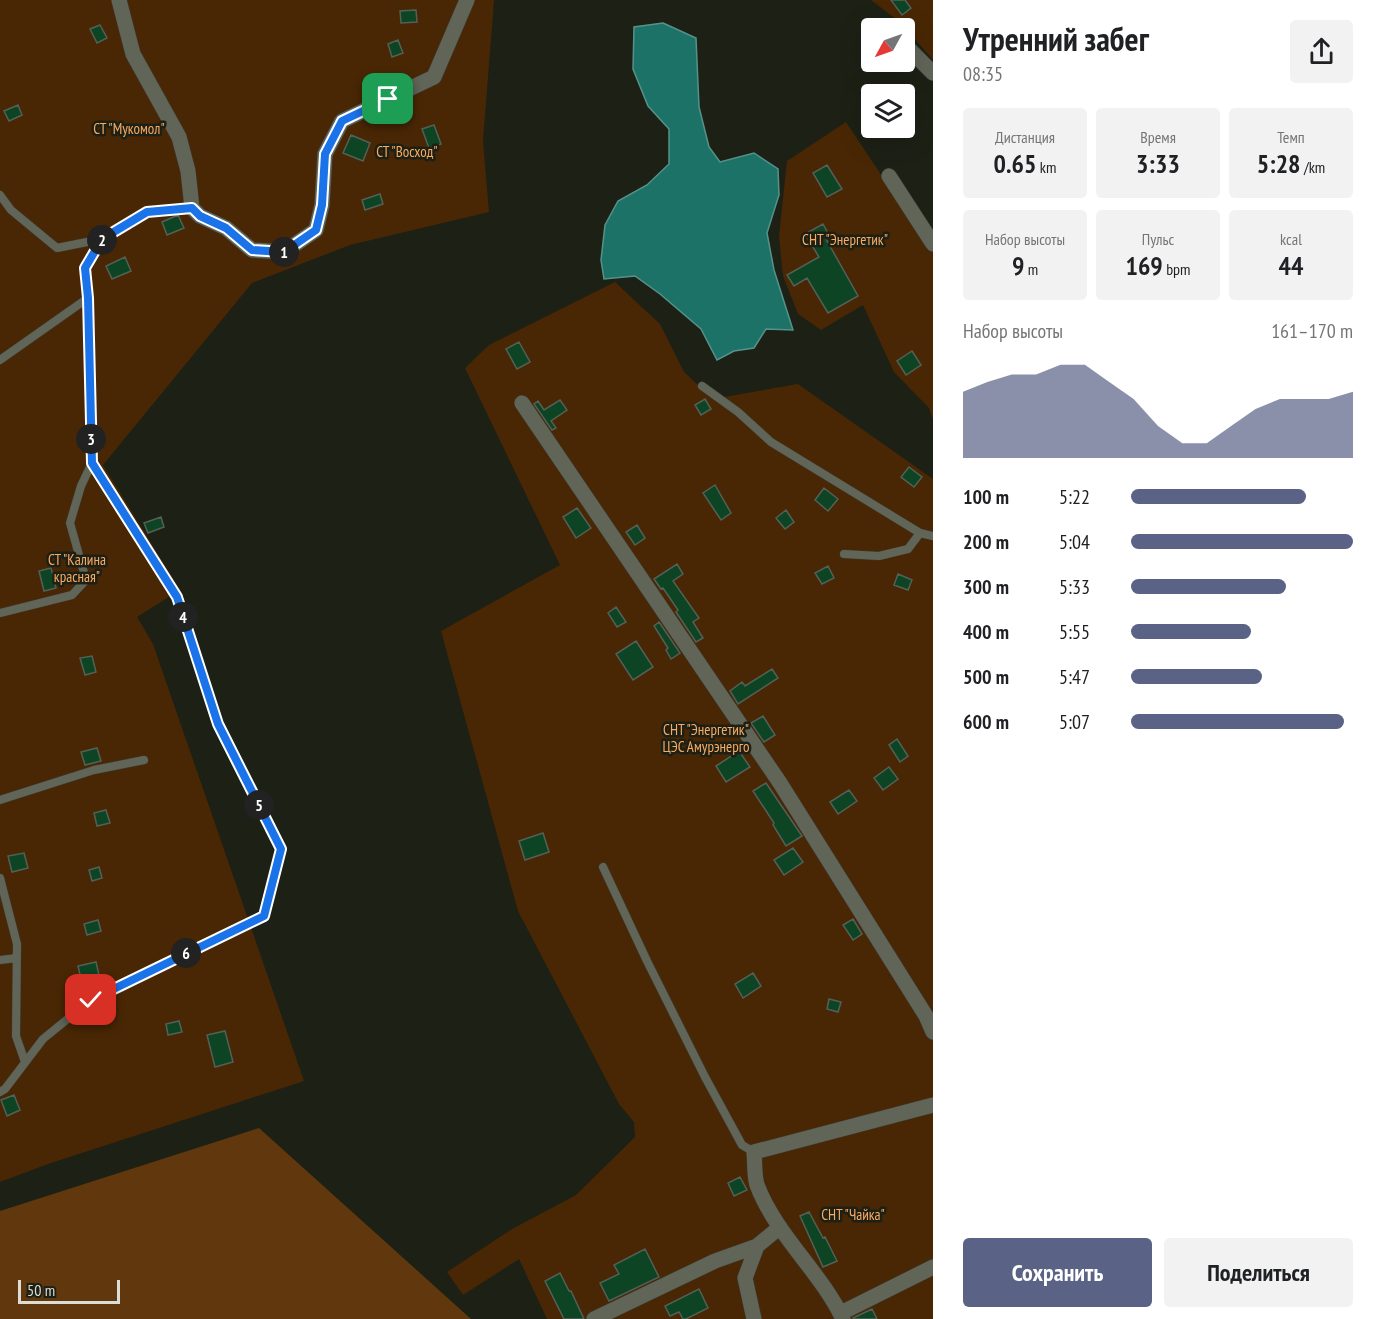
<!DOCTYPE html>
<html lang="ru">
<head>
<meta charset="utf-8">
<style>
  :root { --surface:#fff; --page:#f2f2f2; --text:#202124; --muted:#757577; --accent:#5a6286 }
  body { margin:0; font-family:"PT Sans Narrow",sans-serif; background:var(--page); color:var(--text); height:100vh; display:flex; flex-direction:column; font-size:22px; white-space:nowrap }
  * { box-sizing:border-box; margin:0 }
  p { font-size:20px; color:var(--muted) }
  .icon { flex:none; width:33px; height:33px; fill:none; stroke:currentColor; stroke-width:2; stroke-linecap:round; stroke-linejoin:round }
  .map { position:relative; flex:1; overflow:hidden }
  .sheet { display:flex; flex-direction:column; background:var(--surface); width:450px }
  .sheet>* { flex:none }
  .needle { width:39px; rotate:230deg }
  .fabs { position:absolute; left:861px; top:18px; display:grid; gap:12px }
  .fabs a { display:grid; place-items:center; width:54px; height:54px; border-radius:6px; background:var(--surface); box-shadow:0 6px 24px #0002; font-size:30px }
  .scale { position:absolute; left:18px; bottom:15px; width:102px; box-sizing:border-box; padding-left:6px; border:3px solid #dbddd6; border-top:0; font-size:16px; line-height:21px; white-space:nowrap; color:#dbddd6; -webkit-text-stroke:4px #1d2015; paint-order:stroke }
  .pin { position:absolute; display:grid; place-items:center; width:51px; height:51px; color:#fff; margin:-26px; border-radius:12px; box-shadow:0 3px 9px #0006 }
  .km { position:absolute; width:30px; height:30px; margin:-15px; border-radius:50%; background:#222; color:#fff; font-size:16px; line-height:30px; text-align:center }
  .round { display:grid; place-items:center; flex:none; width:63px; height:63px; border-radius:6px; background:var(--page) }
  .summary { display:flex; align-items:center; justify-content:space-between; height:102px; padding:0 30px }
  h1 { font-size:33px; font-weight:800; line-height:45px }
  .figures { display:grid; grid-template-columns:repeat(3,1fr); gap:9px; height:102px; padding:6px 30px }
  .figures div { display:grid; align-content:center; border-radius:6px; background:var(--page); text-align:center }
  .figures b { font-size:26px; font-weight:800 }
  .figures small { font-size:16px; font-weight:400 }
  .figures p { font-size:16px }
  .chart { height:168px; padding:12px 30px }
  .chart p { display:flex; justify-content:space-between }
  .chart svg { width:100%; height:108px; margin-top:6px; fill:var(--accent); opacity:.7 }
  .primary-button { display:flex; gap:12px; margin-top:auto; padding:12px 30px }
  .primary-button a { flex:1; height:69px; border-radius:6px; background:var(--accent); color:#fff; font-size:24px; font-weight:800; line-height:69px; text-align:center }
  .primary-button a+a { background:var(--page); color:var(--text) }
  ul { padding:0 30px; list-style:none; font-size:20px }
  li { display:grid; grid-template-columns:96px 72px 1fr; align-items:center; height:45px }
  li i { height:15px; border-radius:8px; background:var(--accent) }
  main { display:flex; flex:1; min-height:0 }
  .map>svg:first-child { display:block }
  .green { fill:#492704 }
  .forest { fill:#61380d }
  .water { fill:#1d7268; stroke:#569289; stroke-width:1.5 }
  .building { fill:#0d4424; stroke:#546057; stroke-width:1.5 }
  .lines { fill:none; stroke-linecap:round; stroke-linejoin:round }
  .service-casing { stroke:#3a3d35; stroke-width:9 }
  .minor-casing { stroke:#3a3d35; stroke-width:16 }
  .service { stroke:#616558; stroke-width:8 }
  .minor { stroke:#616558; stroke-width:15 }
  .route-casing { stroke:#fff; stroke-width:12 }
  .route { stroke:#1a73e8; stroke-width:8 }
  .labels { text-anchor:middle; stroke-width:5; stroke-linejoin:round; paint-order:stroke }
  .park-label { font-size:15px; fill:#fbaa62; stroke:#1d2015 }
</style>
</head>
<body>
<main>
<div class="map">
<svg width="933" height="1319" viewBox="0 0 933 1319">
  <rect width="100%" height="100%" fill="#1d2015"/>
  <!-- green -->
  <path class="green" d="M0 0H494L483 141 489 212 350 245 252 283 103 465 180 590 137 617 153 644 304 1081 48 1164 0 1182Z
    M871 0H933V60L901 23Z
    M846 122 933 253V420L929 408 894 372 863 305 821 330 798 314 783 276 779 236 787 161Z
    M615 282 660 324 684 372 713 399 798 384 933 479V1319H547L519 1259 463 1295 447 1272 512 1229 576 1195 635 1137 634 1122 619 1104 518 911 441 631 560 565 465 368 489 345Z"/>
  <!-- forest -->
  <path class="forest" d="M259 1128 471 1319H0V1211Z"/>
  <!-- water -->
  <path class="water" d="M663 23 696 38 699 107 709 147 720 162 754 153 778 169 779 195 767 233 774 270 793 330 766 329 754 348 734 351 717 360 701 329 660 294 635 276 604 279 601 260 605 225 618 201 647 185 669 164V129L648 106 633 69 634 27Z"/>
  <!-- building -->
  <path class="building" d="M891 0H905L911 8 902 15Z
    M416 10 417 22 401 23 400 11Z
    M100 25 107 38 97 43 90 29Z
    M398 40 403 53 392 57 388 44Z
    M18 105 22 115 9 121 4 111Z
    M434 125 441 144 429 148 422 129Z
    M351 135 370 143 363 161 343 153Z
    M827 165 842 189 827 197 813 173Z
    M380 194 383 204 365 210 362 200Z
    M178 215 184 228 167 235 162 222Z
    M823 224 830 237 826 239 858 296 828 313 807 278 794 286 787 275 819 257 805 234Z
    M125 257 131 271 112 279 106 266Z
    M519 342 530 362 517 369 506 349Z
    M912 351 921 365 906 375 897 361Z
    M705 399 711 409 701 415 695 405Z
    M560 400 567 410 551 421 556 428 552 430 534 404 538 401 544 410Z
    M909 467 922 477 914 487 901 477Z
    M715 485 731 513 721 520 703 493Z
    M824 488 838 499 828 511 815 500Z
    M577 508 591 528 576 538 563 517Z
    M786 510 794 522 785 529 776 518Z
    M161 517 164 527 148 533 144 523Z
    M637 525 645 538 635 545 626 532Z
    M677 564 683 574 673 581 699 618 693 622 703 638 696 642 676 612 678 610 663 588 661 589 654 579Z
    M828 566 834 578 822 584 815 573Z
    M51 568 56 588 44 591 39 571Z
    M898 574 912 580 908 590 894 585Z
    M616 607 626 622 617 627 608 613Z
    M659 622 680 653 671 659 666 650 668 648 654 626Z
    M636 641 653 667 633 680 616 654Z
    M92 656 96 672 85 675 80 658Z
    M772 669 778 678 738 704 730 691 742 682 745 686Z
    M763 716 775 735 764 742 751 723Z
    M897 739 908 756 900 762 889 745Z
    M97 748 101 761 85 765 81 752Z
    M739 751 750 767 726 782 716 766Z
    M889 767 898 779 883 790 874 778Z
    M766 783 802 836 786 846 773 825 774 823 753 791Z
    M849 790 857 801 838 814 830 802Z
    M106 810 110 823 97 826 94 813Z
    M543 833 549 852 525 860 519 841Z
    M793 848 803 862 784 875 774 860Z
    M24 853 28 868 12 872 8 856Z
    M99 867 102 878 92 881 89 870Z
    M853 919 862 934 853 940 843 925Z
    M98 920 101 931 87 935 84 924Z
    M96 962 99 975 81 979 78 966Z
    M753 973 761 986 743 998 735 984Z
    M829 999 841 1002 838 1012 827 1009Z
    M179 1021 182 1032 168 1035 166 1024Z
    M225 1031 233 1062 215 1067 207 1035Z
    M14 1095 20 1110 7 1116 1 1100Z
    M740 1177 747 1190 734 1196 728 1183Z
    M809 1212 823 1238 825 1237 837 1261 823 1267 800 1216Z
    M645 1249 659 1277 609 1301 600 1283 619 1274 614 1265Z
    M560 1273 569 1291H571L584 1319H564L545 1281Z
    M699 1289 708 1308 686 1319H683L679 1312 670 1316 665 1306Z
    M872 1309 877 1319H853V1318Z"/>
  <g class="lines">
    <defs>
      <path id="service" d="M0 195 11 210 57 248 102 239
        M0 360 88 298
        M702 386 738 412 771 442 920 533 933 536
        M844 554 879 556 908 549 920 533
        M0 613 72 595 86 580 70 523 81 486 92 463
        M0 800 94 770 144 760
        M603 867 647 961 705 1077 742 1145 754 1152
        M0 878 17 944 16 1036 25 1062
        M0 960 17 958
        M0 1092 5 1089 43 1039 91 1000 264 916 281 849 217 724 177 597 92 463 88 298 85 268 102 239 147 212 192 208"/>
      <path id="minor" d="M119 0 133 54 179 137 188 171 192 208 200 216 226 228 252 250 284 252 316 230 322 205 325 154 342 121 434 77 467 0
        M909 49 933 73
        M889 176 933 244
        M522 403 780 783 926 1016 933 1032
        M841 1313 933 1267
        M594 1319 715 1261 757 1246 780 1227
        M754 1319 745 1278 757 1246
        M843 1319C820 1271 776 1235 757 1185 754 1175 755 1162 754 1152L933 1105"/>
    </defs>
    <!-- service casing -->
    <use href="#service" class="service-casing"/>
    <!-- minor casing -->
    <use href="#minor" class="minor-casing"/>
    <!-- service -->
    <use href="#service" class="service"/>
    <!-- minor -->
    <use href="#minor" class="minor"/>
  </g>
  <g class="lines">
    <defs>
      <path id="route" d="M91 1000 264 916 281 849 218 724 177 597 92 463 88 298 85 268 102 239 147 212 192 208 200 216 226 228 252 250 284 252 316 230 322 205 325 154 342 121 388 99"/>
    </defs>
    <!-- route casing -->
    <use href="#route" class="route-casing"/>
    <!-- route -->
    <use href="#route" class="route"/>
  </g>
  <g class="labels">
    <!-- park labels -->
    <g class="park-label">
      <text x="129" y="134">СТ "Мукомол"</text>
      <text x="407" y="157">СТ "Восход"</text>
      <text x="845" y="245">СНТ "Энергетик"</text>
      <text x="77" y="565">СТ "Калина<tspan x="77" dy="17">красная"</tspan></text>
      <text x="706" y="735">СНТ "Энергетик"<tspan x="706" dy="17">ЦЭС Амурэнерго</tspan></text>
      <text x="853" y="1220">СНТ "Чайка"</text>
    </g>
  </g>
</svg>
<div class="fabs">
<a><svg class="needle" viewBox="-14 -14 28 28"><path d="M0-13l5 13h-10z" fill="#e53935"/><path d="M0 13l5-13h-10z" fill="#757577"/></svg></a>
<a><svg class="icon" aria-label="layers" viewBox="0 0 24 24"><path d="M12 4l9 5-9 5-9-5zM3 14l9 5 9-5"/></svg></a>
</div>
<div class="scale">50 m</div>
<div class="pin" style="left:388px;top:99px;background:#1e9e55"><svg class="icon" aria-label="arrive" viewBox="0 0 24 24"><path d="M6 21V4h12l-3 4 3 4H6"/></svg></div>
<div class="pin" style="left:91px;top:1000px;background:#d93025"><svg class="icon" aria-label="check" viewBox="0 0 24 24"><path d="M5 12l5 5 9-10"/></svg></div>
<b class="km" style="left:284px;top:252px">1</b>
<b class="km" style="left:102px;top:240px">2</b>
<b class="km" style="left:91px;top:439px">3</b>
<b class="km" style="left:183px;top:617px">4</b>
<b class="km" style="left:259px;top:805px">5</b>
<b class="km" style="left:186px;top:953px">6</b>
</div>
<section class="sheet">
<div class="summary"><div><h1>Утренний забег</h1><p>08:35</p></div><a class="round"><svg class="icon" aria-label="share" viewBox="0 0 24 24"><path d="M12 15V3M7 8l5-5 5 5M5 13v7h14v-7"/></svg></a></div>
<div class="figures">
<div><p>Дистанция</p><b>0.65<small> km</small></b></div>
<div><p>Время</p><b>3:33</b></div>
<div><p>Темп</p><b>5:28<small> /km</small></b></div>
</div>
<div class="figures">
<div><p>Набор высоты</p><b>9<small> m</small></b></div>
<div><p>Пульс</p><b>169<small> bpm</small></b></div>
<div><p>kcal</p><b>44</b></div>
</div>
<div class="chart"><p><span>Набор высоты</span>161–170 m</p>
<svg viewBox="0 0 160 44" preserveAspectRatio="none"><path d="M0 44V17L10 13L20 10L30 10L40 6L50 6L60 13L70 20L80 31L90 38L100 38L110 31L120 24L130 20L140 20L150 20L160 17V44z"/></svg>
</div>
<ul>
<li><b>100 m</b>5:22<i style="width:79%"></i></li>
<li><b>200 m</b>5:04<i style="width:100%"></i></li>
<li><b>300 m</b>5:33<i style="width:70%"></i></li>
<li><b>400 m</b>5:55<i style="width:54%"></i></li>
<li><b>500 m</b>5:47<i style="width:59%"></i></li>
<li><b>600 m</b>5:07<i style="width:96%"></i></li>
</ul>
<div class="primary-button"><a>Сохранить</a><a>Поделиться</a></div>
</section>
</main>
</body>
</html>
